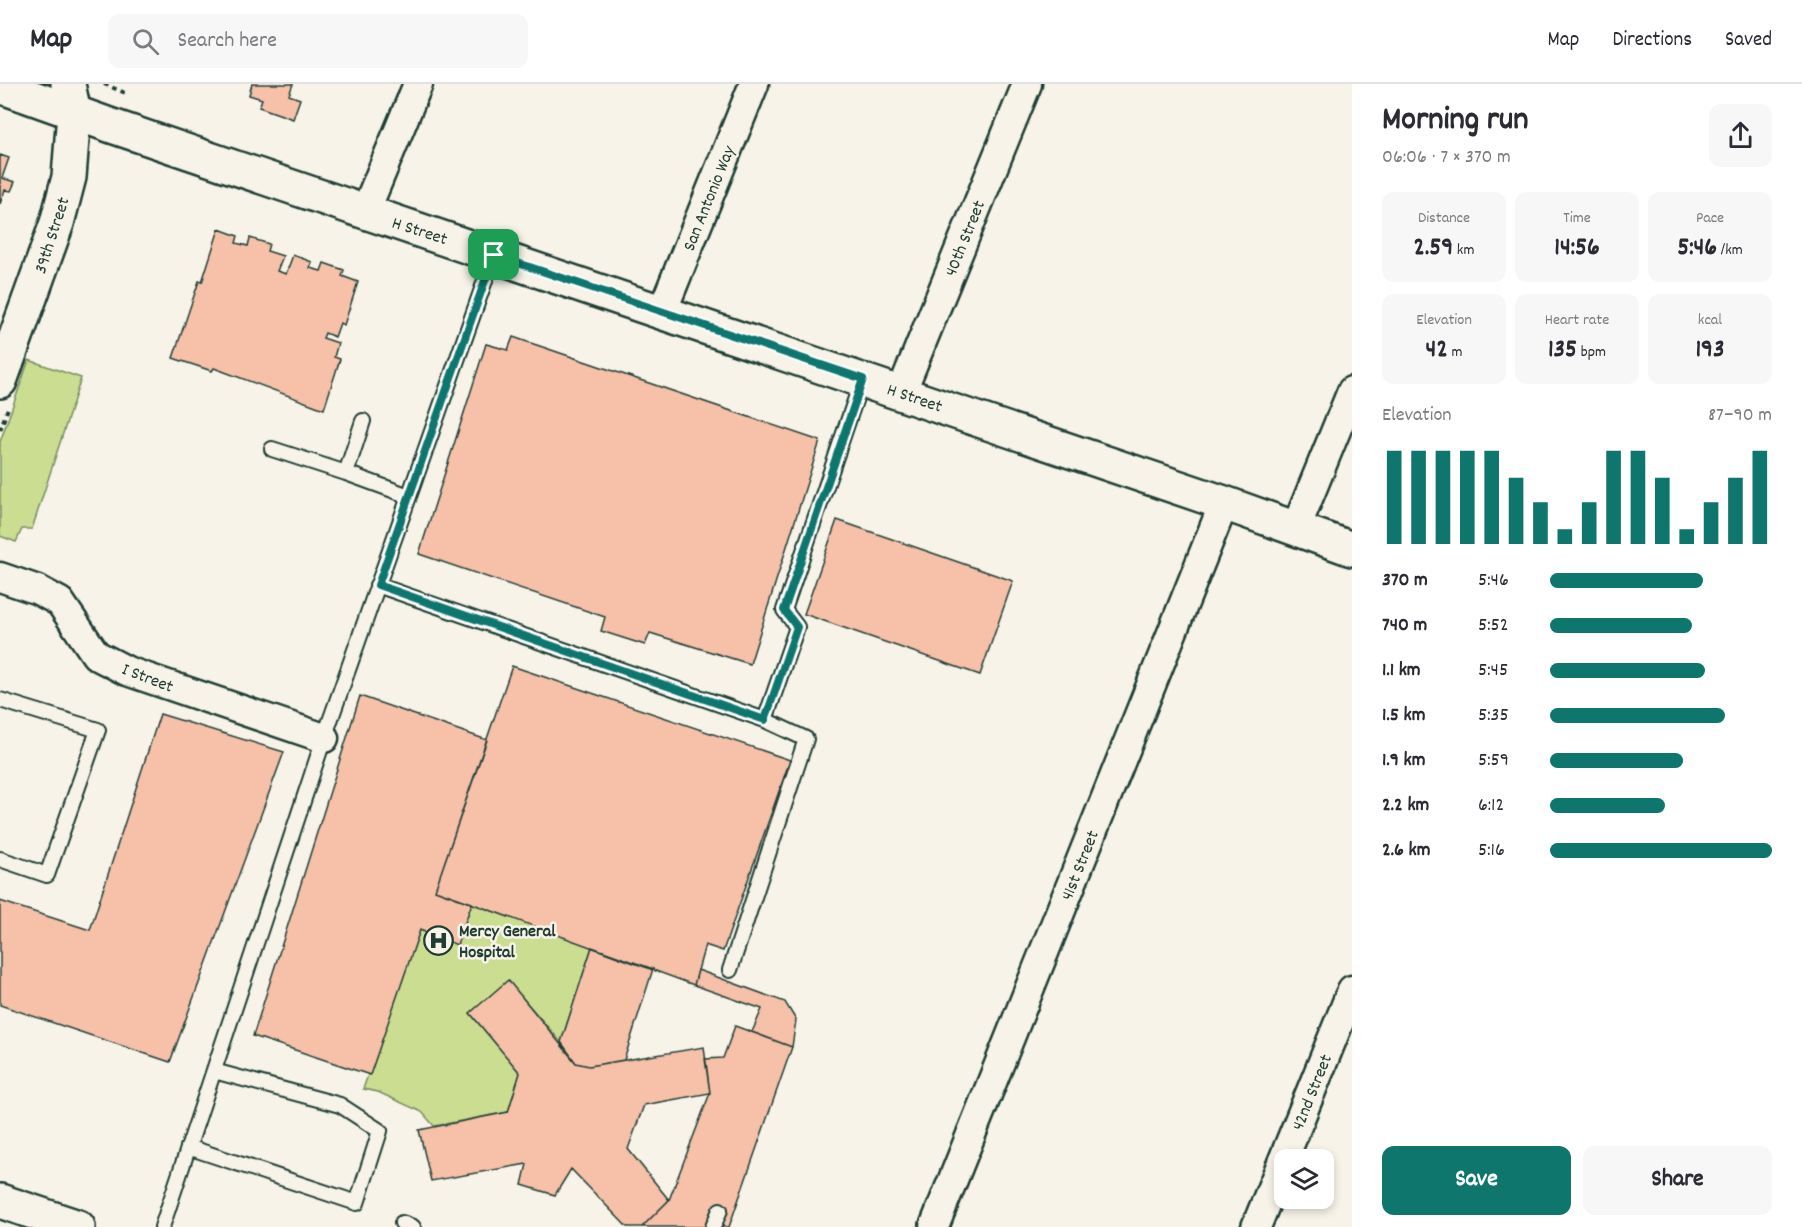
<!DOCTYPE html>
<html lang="en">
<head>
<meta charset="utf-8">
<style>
  :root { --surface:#fff; --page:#f7f7f7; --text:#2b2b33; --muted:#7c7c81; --line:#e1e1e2; --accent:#0f766e }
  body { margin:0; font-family:Dekko,sans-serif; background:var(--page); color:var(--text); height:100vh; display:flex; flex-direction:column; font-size:22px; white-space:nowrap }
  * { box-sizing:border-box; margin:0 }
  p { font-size:20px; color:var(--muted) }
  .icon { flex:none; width:33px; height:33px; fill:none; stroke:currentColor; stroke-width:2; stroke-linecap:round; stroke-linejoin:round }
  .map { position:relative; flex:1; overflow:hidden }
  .details { display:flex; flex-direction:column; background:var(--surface); width:450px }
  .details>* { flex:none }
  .tools { position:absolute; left:1274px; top:1065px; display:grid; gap:12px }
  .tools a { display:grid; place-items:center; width:60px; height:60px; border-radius:12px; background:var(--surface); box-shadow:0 3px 9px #0003; font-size:30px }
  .pin { position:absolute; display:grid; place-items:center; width:51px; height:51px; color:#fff; margin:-26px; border-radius:12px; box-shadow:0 3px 9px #0006 }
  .round { display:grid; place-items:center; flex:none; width:63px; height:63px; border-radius:12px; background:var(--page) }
  .headline { display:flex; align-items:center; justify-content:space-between; height:102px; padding:0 30px }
  h1 { font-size:33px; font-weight:700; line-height:45px }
  .figures { display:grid; grid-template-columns:repeat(3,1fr); gap:9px; height:102px; padding:6px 30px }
  .figures div { display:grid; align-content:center; border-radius:12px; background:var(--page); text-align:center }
  .figures b { font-size:26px; font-weight:700 }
  .figures small { font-size:16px; font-weight:400 }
  .figures p { font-size:16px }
  .chart { height:168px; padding:12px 30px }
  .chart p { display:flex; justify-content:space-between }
  .chart svg { width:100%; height:108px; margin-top:6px; stroke:var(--accent); stroke-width:6 }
  .button { display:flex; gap:12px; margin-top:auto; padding:12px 30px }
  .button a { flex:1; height:69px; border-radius:12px; background:var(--accent); color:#fff; font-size:24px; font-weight:700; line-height:69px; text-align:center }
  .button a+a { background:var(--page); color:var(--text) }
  ul { padding:0 30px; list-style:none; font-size:20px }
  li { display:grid; grid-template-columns:96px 72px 1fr; align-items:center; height:45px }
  li i { height:15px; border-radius:8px; background:var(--accent) }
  header { display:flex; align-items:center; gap:36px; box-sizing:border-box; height:84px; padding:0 30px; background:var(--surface); border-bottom:2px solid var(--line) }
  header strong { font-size:28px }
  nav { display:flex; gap:33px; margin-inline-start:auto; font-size:21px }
  .search { width:420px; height:54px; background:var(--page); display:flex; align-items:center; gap:15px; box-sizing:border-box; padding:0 21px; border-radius:12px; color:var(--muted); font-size:22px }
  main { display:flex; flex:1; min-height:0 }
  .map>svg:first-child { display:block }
  .green { fill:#cbdd91; stroke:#758d62; stroke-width:1.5 }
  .building { fill:#f6c0a9; stroke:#1f3d34; stroke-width:1.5 }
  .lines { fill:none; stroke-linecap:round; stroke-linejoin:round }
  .lane-casing { stroke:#1f3d34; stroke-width:18 }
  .street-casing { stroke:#1f3d34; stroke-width:33 }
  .secondary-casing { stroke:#1f3d34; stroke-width:38 }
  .path { stroke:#1f3d34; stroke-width:4; stroke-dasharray:4.5 4.5; stroke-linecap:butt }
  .lane { stroke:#f7f3e8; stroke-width:14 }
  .street { stroke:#f7f3e8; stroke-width:28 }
  .secondary { stroke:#f7f3e8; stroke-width:33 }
  .route-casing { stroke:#fff; stroke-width:12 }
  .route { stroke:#0f766e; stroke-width:8 }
  .labels { text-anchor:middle; stroke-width:5; stroke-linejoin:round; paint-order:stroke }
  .street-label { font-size:18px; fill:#1f3d34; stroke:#f7f3e8 }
  .poi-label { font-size:18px; font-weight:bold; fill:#1f3d34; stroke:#f7f3e8; text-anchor:start }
</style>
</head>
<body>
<header>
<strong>Map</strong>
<div class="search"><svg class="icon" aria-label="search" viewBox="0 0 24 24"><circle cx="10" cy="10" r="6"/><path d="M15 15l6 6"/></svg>Search here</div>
<nav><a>Map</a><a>Directions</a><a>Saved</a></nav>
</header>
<main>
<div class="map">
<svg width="1352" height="1143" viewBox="0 0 1352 1143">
  <rect width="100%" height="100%" fill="#f7f3e8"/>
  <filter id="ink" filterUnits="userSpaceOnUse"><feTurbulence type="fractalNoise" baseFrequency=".0167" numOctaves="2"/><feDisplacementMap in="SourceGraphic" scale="12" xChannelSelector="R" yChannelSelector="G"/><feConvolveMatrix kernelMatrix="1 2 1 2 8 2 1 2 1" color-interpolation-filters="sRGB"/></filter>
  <g filter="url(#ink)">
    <!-- green -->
    <path class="green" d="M29 276 81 294 32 445H22L16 458 0 452V358Z
      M472 819 592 863 561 958 508 897 470 929 520 989 508 1028 434 1042 422 1028 378 1008 363 1005 420 846 457 860Z"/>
    <!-- building -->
    <path class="building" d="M252 0H293L289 11 300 15 293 35 259 23 262 15 249 11Z
      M0 71 9 74 2 94 15 98 11 107 5 106 0 120Z
      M219 145 238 152 236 159 248 162 250 154 269 160 267 167 283 172 277 187 286 190 293 171 312 178 310 184 321 187 324 179 344 186 342 192 358 198 344 241 340 239 335 253 325 249 323 254 338 259 334 273 340 275 324 325 214 284 212 287 173 274 199 197 202 198Z
      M513 253 820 357 750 580 650 549 645 561 601 547 605 533 419 470 486 260 508 266Z
      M837 436 1013 497 980 591 804 530Z
      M512 582 790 676 723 867 705 861 694 901 435 806Z
      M360 612 487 656 435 806 472 819 457 861 420 846 370 991 253 952Z
      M160 630 284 668 170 978 0 921V817L90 846Z
      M592 863 653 885 624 976 589 982 576 979 561 958Z
      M698 886 785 918 796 936 792 963 752 948 762 925 694 901Z
      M508 896 576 979 589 982 704 963 710 1009 644 1021 628 1065 669 1116 642 1143H627L571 1085 555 1111 522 1101 527 1080 431 1097 419 1046 508 1028 520 989 470 929Z
      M735 942 792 963 729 1143H642L669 1116 710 1009 705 975 723 974Z"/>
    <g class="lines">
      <defs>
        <path id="lane" d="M272 365 346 389 409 412
          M346 389 363 337
          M377 501 765 636 797 543 784 526 862 296
          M0 616 98 646 47 791 0 775
          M730 886 806 655 765 636
          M188 1063 357 1119 380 1047 340 1021 214 987
          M402 1139 413 1143
          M162 1143 324 654 494 171
          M713 1143 720 1126"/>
        <path id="street" d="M365 128 418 0
          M662 228 754 0
          M901 309 1027 0
          M1296 444 1352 307
          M0 493 38 506 60 518 96 571 127 587 324 654
          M934 1143 1224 419
          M1256 1143 1352 906"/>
        <path id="secondary" d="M0 2 112 42 1224 419 1352 465
          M0 297 57 139 69 93 74 29 68 0
          M0 1117 78 1143"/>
      </defs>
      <!-- lane casing -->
      <use href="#lane" class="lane-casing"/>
      <!-- street casing -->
      <use href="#street" class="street-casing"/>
      <!-- secondary casing -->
      <use href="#secondary" class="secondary-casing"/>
      <!-- path -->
      <path class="path" d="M104 0 123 8 121 13
        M0 346 8 324"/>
      <!-- lane -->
      <use href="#lane" class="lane"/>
      <!-- street -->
      <use href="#street" class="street"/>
      <!-- secondary -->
      <use href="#secondary" class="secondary"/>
    </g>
  </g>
  <g class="lines" filter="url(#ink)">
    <defs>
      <path id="route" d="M494 171 863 295 784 526 797 543 765 636 378 501Z"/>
    </defs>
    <!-- route casing -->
    <use href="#route" class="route-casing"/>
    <!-- route -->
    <use href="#route" class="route"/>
  </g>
  <!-- icons -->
  <defs>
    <symbol id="hospital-ring" viewBox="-11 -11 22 22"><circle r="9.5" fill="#f7f3e8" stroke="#1f3d34" stroke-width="1.5"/><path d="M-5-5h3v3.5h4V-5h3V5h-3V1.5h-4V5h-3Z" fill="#1f3d34"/></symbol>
  </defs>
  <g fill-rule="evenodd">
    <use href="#hospital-ring" x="422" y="840" width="33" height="33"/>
  </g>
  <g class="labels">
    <!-- street labels -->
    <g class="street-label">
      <text transform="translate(708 114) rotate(-68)" y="6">San Antonio Way</text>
      <text transform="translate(420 146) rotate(18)" y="6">H Street</text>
      <text transform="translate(51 151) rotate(-72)" y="6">39th Street</text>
      <text transform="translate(964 154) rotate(-68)" y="6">40th Street</text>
      <text transform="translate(915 313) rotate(19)" y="6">H Street</text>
      <text transform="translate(148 593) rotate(21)" y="6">I Street</text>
      <text transform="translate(1079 781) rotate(-68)" y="6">41st Street</text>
      <text transform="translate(1311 1008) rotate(-68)" y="6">42nd Street</text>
    </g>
    <!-- poi labels -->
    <g class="poi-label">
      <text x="459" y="852">Mercy General<tspan x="459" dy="21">Hospital</tspan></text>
    </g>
  </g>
</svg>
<div class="tools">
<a><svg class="icon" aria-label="layers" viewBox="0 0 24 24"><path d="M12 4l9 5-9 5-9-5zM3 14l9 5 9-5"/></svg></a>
</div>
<div class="pin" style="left:494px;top:171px;background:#1e9e55"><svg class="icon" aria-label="arrive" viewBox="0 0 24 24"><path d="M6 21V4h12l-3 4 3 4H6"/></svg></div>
</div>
<section class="details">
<div class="headline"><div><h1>Morning run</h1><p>06:06 · 7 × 370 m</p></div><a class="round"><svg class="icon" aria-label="share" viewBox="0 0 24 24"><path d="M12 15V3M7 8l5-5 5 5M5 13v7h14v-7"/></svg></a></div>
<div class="figures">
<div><p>Distance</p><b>2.59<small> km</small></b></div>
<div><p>Time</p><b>14:56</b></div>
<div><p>Pace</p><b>5:46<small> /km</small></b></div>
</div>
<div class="figures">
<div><p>Elevation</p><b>42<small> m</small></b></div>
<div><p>Heart rate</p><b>135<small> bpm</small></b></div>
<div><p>kcal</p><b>193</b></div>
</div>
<div class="chart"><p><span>Elevation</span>87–90 m</p>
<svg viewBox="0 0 160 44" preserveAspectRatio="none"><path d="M5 44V6M15 44V6M25 44V6M35 44V6M45 44V6M55 44V17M65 44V27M75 44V38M85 44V27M95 44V6M105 44V6M115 44V17M125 44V38M135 44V27M145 44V17M155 44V6"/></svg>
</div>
<ul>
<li><b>370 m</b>5:46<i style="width:69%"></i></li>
<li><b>740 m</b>5:52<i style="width:64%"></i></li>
<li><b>1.1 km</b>5:45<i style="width:70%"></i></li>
<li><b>1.5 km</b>5:35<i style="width:79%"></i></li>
<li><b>1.9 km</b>5:59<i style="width:60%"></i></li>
<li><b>2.2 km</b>6:12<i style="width:52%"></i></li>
<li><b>2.6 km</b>5:16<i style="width:100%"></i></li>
</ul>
<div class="button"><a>Save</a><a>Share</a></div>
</section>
</main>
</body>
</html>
